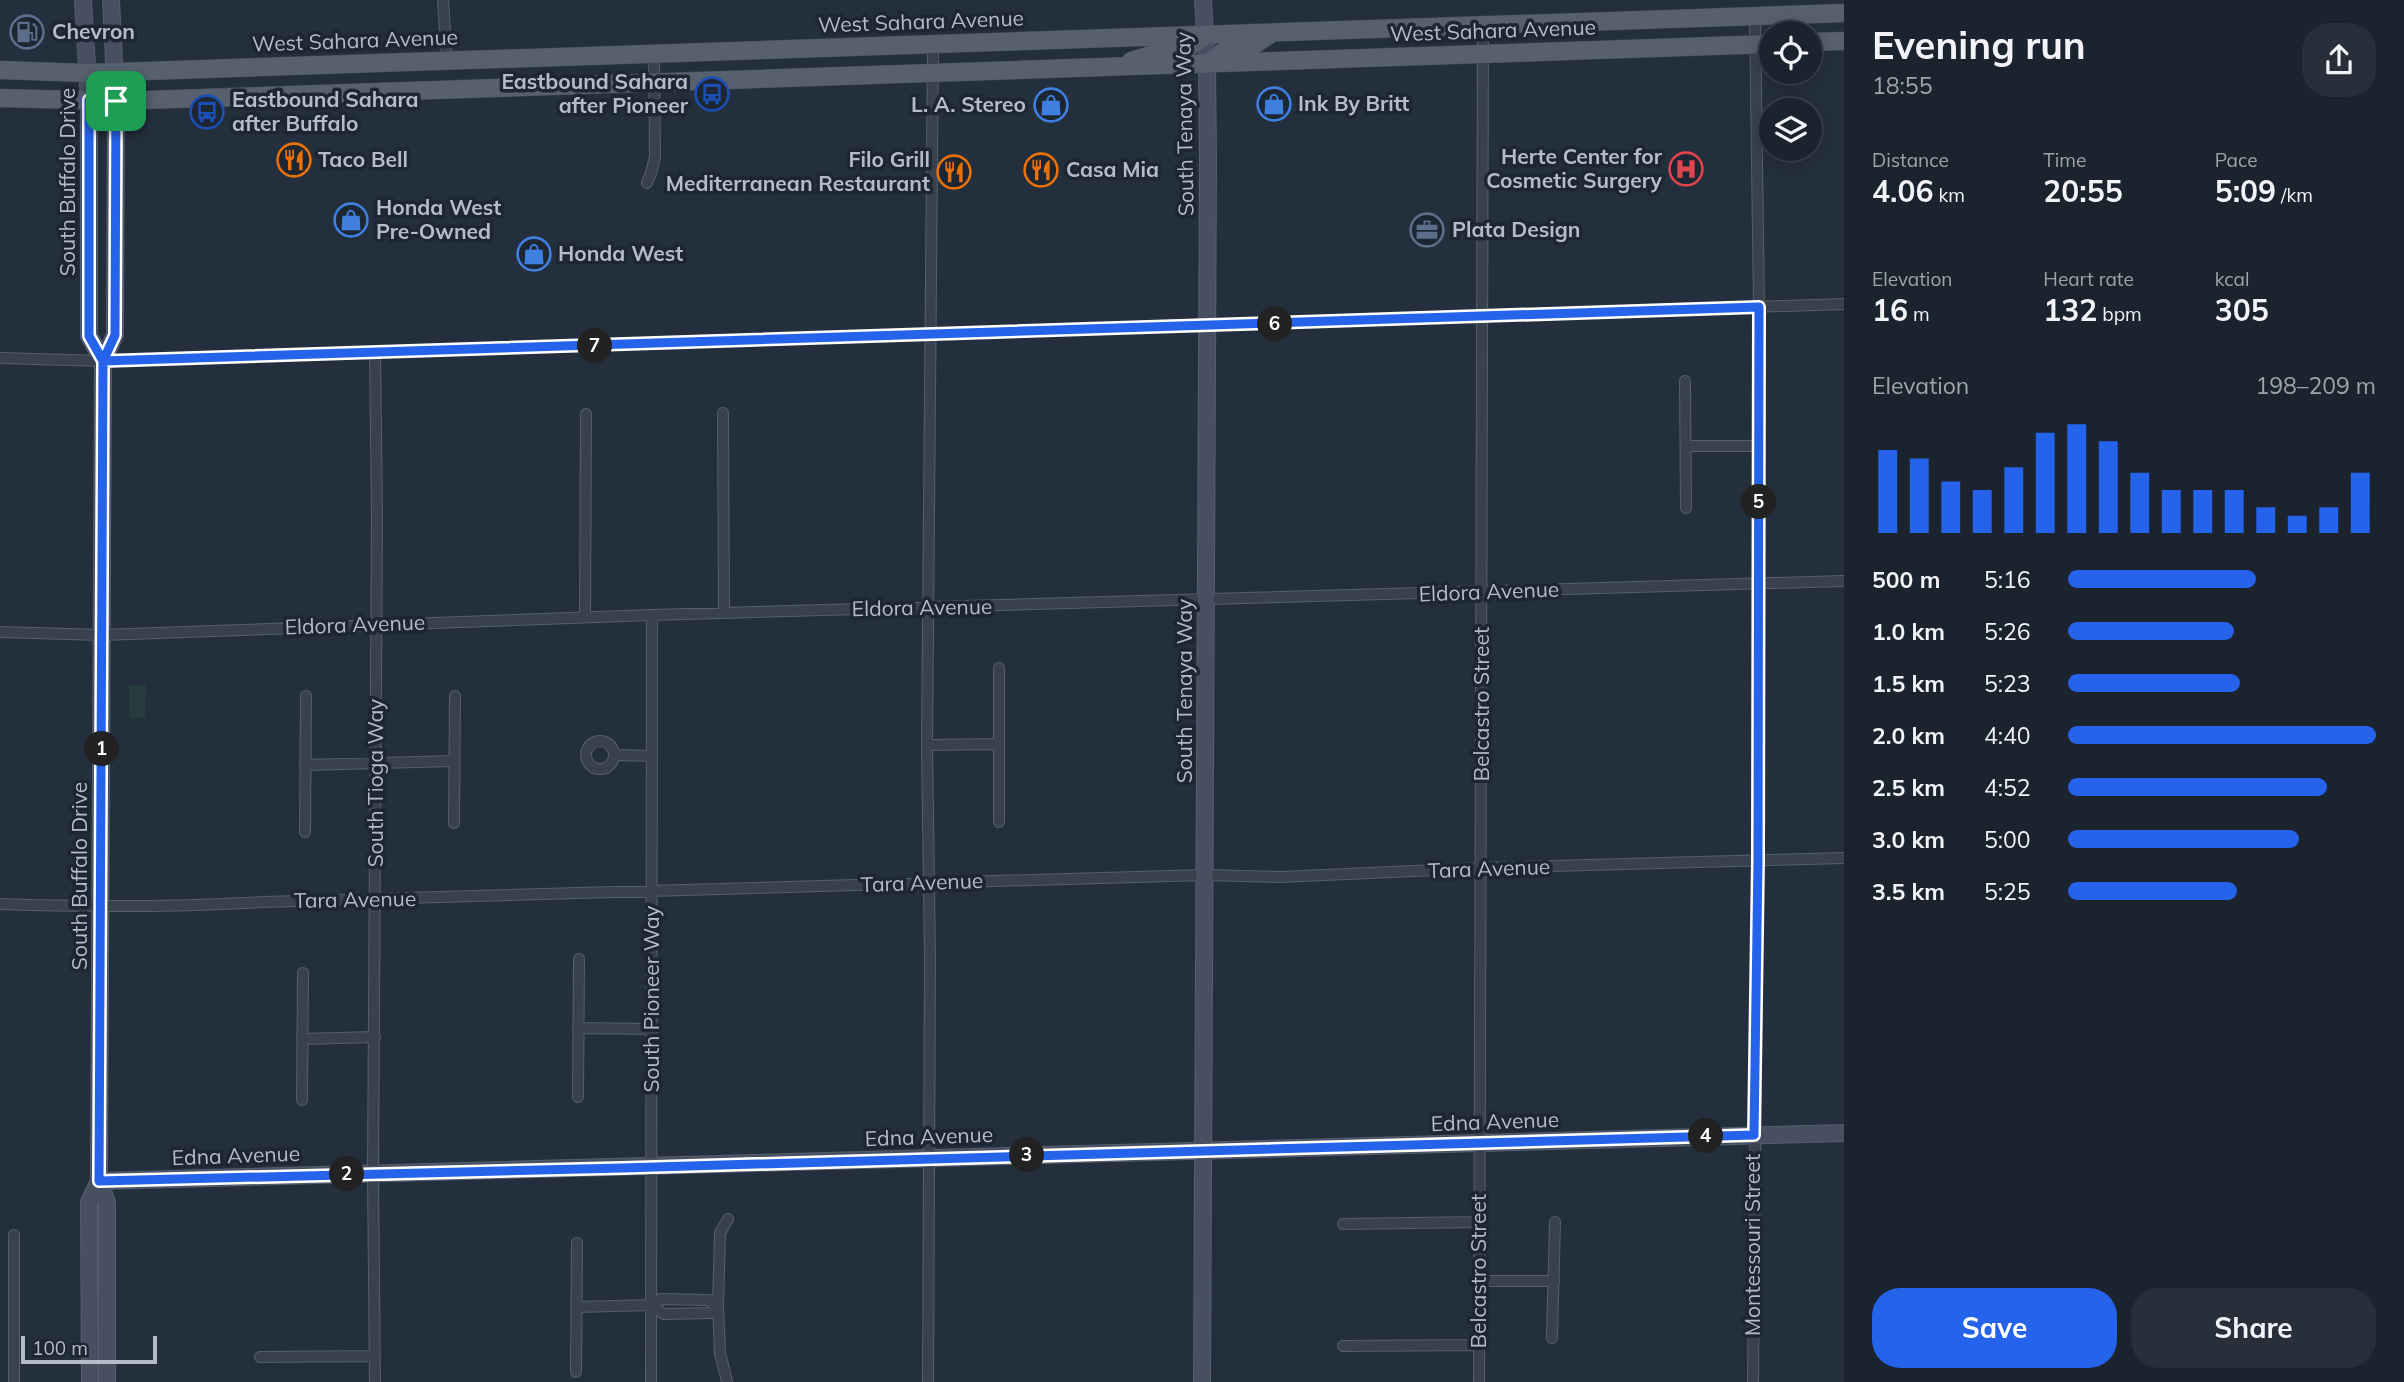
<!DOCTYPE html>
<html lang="en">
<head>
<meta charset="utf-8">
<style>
  :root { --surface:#1b232e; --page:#282f3a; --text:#f1f3f6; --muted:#a0a4aa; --line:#39404a; --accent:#2563eb }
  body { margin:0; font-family:Mulish,sans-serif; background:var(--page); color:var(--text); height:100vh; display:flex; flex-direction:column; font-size:26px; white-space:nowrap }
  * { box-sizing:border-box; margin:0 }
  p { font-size:23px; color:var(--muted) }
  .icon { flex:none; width:38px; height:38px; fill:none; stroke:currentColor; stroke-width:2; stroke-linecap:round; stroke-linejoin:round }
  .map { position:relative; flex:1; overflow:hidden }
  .details { display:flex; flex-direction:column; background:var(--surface); width:560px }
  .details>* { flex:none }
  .controls { position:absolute; left:1759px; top:21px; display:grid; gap:14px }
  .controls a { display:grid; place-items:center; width:63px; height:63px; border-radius:50%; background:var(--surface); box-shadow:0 4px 18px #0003,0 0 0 2px var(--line); font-size:35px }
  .scale { position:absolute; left:21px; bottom:18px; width:136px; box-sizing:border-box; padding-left:7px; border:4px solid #b4bcc9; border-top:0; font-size:19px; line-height:24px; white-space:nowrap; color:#b4bcc9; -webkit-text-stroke:5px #1d2633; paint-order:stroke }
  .pin { position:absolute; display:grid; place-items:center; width:60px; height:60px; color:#fff; margin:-30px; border-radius:14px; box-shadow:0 4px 10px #0006 }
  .km { position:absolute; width:35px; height:35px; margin:-18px; border-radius:50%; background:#222; color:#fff; font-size:19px; line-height:35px; text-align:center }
  .round { display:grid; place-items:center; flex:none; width:74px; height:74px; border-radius:28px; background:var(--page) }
  .headline { display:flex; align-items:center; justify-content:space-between; height:119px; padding:0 28px }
  h1 { font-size:38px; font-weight:700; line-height:52px }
  .metrics { display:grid; grid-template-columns:repeat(3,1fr); gap:10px; height:119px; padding:7px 28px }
  .metrics div { display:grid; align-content:center }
  .metrics b { font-size:30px; font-weight:700 }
  .metrics small { font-size:19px; font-weight:400 }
  .metrics p { font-size:19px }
  .chart { height:196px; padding:14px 28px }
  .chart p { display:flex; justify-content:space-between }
  .chart svg { width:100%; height:126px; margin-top:7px; stroke:var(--accent); stroke-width:6 }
  .primary-button { display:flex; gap:14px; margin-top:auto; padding:14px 28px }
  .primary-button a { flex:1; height:80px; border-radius:28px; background:var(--accent); color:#fff; font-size:28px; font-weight:700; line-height:80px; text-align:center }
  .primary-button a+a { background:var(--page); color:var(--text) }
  ul { padding:0 28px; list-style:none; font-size:23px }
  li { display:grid; grid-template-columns:112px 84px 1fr; align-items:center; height:52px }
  li i { height:18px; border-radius:9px; background:var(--accent) }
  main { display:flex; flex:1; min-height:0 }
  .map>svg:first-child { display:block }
  .green { fill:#263c3f }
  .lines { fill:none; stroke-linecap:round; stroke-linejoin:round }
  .street-casing { stroke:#565f6c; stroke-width:12 }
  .secondary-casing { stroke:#565f6c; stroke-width:18 }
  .primary-casing { stroke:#414a57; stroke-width:19 }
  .street { stroke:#38414e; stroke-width:10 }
  .secondary { stroke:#465061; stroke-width:16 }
  .primary { stroke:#56606e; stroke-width:18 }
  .route-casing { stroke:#fff; stroke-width:14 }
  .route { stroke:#2563eb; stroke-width:9 }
  .labels { text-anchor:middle; stroke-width:7; stroke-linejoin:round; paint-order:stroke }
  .street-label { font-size:21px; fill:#b4bcc9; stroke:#1d2633 }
  .poi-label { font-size:21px; font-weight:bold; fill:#b4bcc9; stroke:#1d2633; text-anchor:start }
</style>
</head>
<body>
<main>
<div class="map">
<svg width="1844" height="1382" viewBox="0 0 1844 1382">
  <rect width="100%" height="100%" fill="#242f3e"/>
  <!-- green -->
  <path class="green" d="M129 685H146L145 718H129Z"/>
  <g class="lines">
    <defs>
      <path id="street" d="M443 0 447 61
        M647 183 651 173 655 157 654 53
        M375 351 377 517 373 1174 375 1382
        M0 358 103 361 1844 304
        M1685 381 1686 508
        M723 413 724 613
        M1686 446H1759
        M585 617 586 414
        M0 632 102 635 652 615 1844 581
        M586 755a14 14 0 1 1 28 0a14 14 0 1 1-28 0Z
        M927 745 999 744
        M615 755 652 756
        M305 765 454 761
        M999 822V668
        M454 823 455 696
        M305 832 306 696
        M0 904C88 907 175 907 263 902L1205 875 1280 877 1481 868 1844 858
        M578 1028 652 1029
        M302 1039 375 1037
        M578 1097 579 959
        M302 1100 303 973
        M1343 1224 1480 1222
        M1479 1281H1554
        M577 1307 651 1305 661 1299 709 1300 718 1307 711 1313 664 1314 651 1305
        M1552 1338 1555 1222
        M1343 1346 1479 1345
        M260 1357 375 1356
        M576 1372 577 1243
        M727 1381 720 1353 718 1307 720 1233 728 1219
        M14 1382V1235
        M651 1382 652 615
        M928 1382 930 960 927 745 933 44
        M1479 1382 1483 26
        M1753 1382 1758 860 1759 307 1755 16"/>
      <path id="secondary" d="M83 0 89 100V336L103 361
        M99 1181 1844 1133
        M90 1382 89 1202 99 1181
        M107 1382V1202L99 1181V1172L103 361 115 335 116 101 111 0
        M1202 1382 1208 162 1207 64 1203 0"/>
      <path id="primary" d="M1810 42 1844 41
        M1131 61 1160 52 1184 50 1206 35
        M1207 64 1227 49 1251 47 1272 33
        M0 70 88 73 1844 13
        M0 98 116 101 1771 44"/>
    </defs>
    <!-- street casing -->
    <use href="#street" class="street-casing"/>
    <!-- secondary casing -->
    <use href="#secondary" class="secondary-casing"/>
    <!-- primary casing -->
    <use href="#primary" class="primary-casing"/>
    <!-- street -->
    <use href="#street" class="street"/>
    <!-- secondary -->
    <use href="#secondary" class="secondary"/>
    <!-- primary -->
    <use href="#primary" class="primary"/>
  </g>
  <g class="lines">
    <defs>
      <path id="route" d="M116 101 89 100V336L103 361 99 1181 622 1168 1754 1135 1758 860 1759 307 103 361 115 335 116 101"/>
    </defs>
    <!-- route casing -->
    <use href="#route" class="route-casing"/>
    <!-- route -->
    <use href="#route" class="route"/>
  </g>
  <!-- icons -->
  <defs>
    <symbol id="fuel-ring" viewBox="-11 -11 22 22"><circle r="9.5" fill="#1d2633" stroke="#5c6f8a" stroke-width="1.5"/><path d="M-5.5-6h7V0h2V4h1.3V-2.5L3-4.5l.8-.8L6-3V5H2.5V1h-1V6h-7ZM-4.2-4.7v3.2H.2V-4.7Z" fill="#5c6f8a"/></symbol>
    <symbol id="bus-ring" viewBox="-11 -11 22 22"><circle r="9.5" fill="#1d2633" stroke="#1a4fb4" stroke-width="1.5"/><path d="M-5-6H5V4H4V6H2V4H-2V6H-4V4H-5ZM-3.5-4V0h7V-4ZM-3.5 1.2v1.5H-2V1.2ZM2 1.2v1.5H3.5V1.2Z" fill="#1a4fb4"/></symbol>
    <symbol id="shop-ring" viewBox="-11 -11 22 22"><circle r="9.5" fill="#1d2633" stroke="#3f7fe0" stroke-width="1.5"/><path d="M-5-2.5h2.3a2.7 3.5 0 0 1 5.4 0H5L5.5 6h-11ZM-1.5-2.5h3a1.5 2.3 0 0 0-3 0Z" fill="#3f7fe0"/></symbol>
    <symbol id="restaurant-ring" viewBox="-11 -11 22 22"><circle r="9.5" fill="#1d2633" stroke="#e8710a" stroke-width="1.5"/><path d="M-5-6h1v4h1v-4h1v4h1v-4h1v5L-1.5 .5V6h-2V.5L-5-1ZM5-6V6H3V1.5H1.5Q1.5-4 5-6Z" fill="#e8710a"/></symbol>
    <symbol id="hospital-ring" viewBox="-11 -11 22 22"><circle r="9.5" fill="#1d2633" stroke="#e0444e" stroke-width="1.5"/><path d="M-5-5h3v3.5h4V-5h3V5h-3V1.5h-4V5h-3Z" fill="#e0444e"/></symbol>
    <symbol id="office-ring" viewBox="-11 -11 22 22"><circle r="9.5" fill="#1d2633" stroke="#5c6f8a" stroke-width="1.5"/><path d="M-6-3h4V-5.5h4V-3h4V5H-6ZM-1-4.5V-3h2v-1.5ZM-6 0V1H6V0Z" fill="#5c6f8a"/></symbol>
  </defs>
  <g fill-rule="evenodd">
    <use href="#fuel-ring" x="8" y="13" width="38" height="38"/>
    <use href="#bus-ring" x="693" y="75" width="38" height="38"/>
    <use href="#shop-ring" x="1255" y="85" width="38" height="38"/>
    <use href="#shop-ring" x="1032" y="86" width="38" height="38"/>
    <use href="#bus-ring" x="188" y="93" width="38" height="38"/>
    <use href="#restaurant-ring" x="275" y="141" width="38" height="38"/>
    <use href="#hospital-ring" x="1667" y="150" width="38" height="38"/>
    <use href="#restaurant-ring" x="1022" y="151" width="38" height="38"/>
    <use href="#restaurant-ring" x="935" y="153" width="38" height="38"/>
    <use href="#shop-ring" x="332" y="201" width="38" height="38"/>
    <use href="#office-ring" x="1408" y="211" width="38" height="38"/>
    <use href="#shop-ring" x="515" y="235" width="38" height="38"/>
  </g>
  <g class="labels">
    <!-- street labels -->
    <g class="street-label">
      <text transform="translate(921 22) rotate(-2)" y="7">West Sahara Avenue</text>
      <text transform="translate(1493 31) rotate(-2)" y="7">West Sahara Avenue</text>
      <text transform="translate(355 41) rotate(-2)" y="7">West Sahara Avenue</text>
      <text transform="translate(1185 124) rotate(-91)" y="7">South Tenaya Way</text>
      <text transform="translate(68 182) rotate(-90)" y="7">South Buffalo Drive</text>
      <text transform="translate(1489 592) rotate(-2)" y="7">Eldora Avenue</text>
      <text transform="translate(922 608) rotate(-1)" y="7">Eldora Avenue</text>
      <text transform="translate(355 625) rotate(-2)" y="7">Eldora Avenue</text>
      <text transform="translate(1185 691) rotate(-90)" y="7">South Tenaya Way</text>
      <text transform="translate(1482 704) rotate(-90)" y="7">Belcastro Street</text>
      <text transform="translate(376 783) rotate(-90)" y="7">South Tioga Way</text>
      <text transform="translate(1489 869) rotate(-2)" y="7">Tara Avenue</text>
      <text transform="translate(80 876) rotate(-90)" y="7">South Buffalo Drive</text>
      <text transform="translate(922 883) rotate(-2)" y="7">Tara Avenue</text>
      <text transform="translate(355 900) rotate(-1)" y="7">Tara Avenue</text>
      <text transform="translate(652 999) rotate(-90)" y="7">South Pioneer Way</text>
      <text transform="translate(1495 1122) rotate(-2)" y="7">Edna Avenue</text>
      <text transform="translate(929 1137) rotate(-2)" y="7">Edna Avenue</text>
      <text transform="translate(236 1156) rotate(-2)" y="7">Edna Avenue</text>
      <text transform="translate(1753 1245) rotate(-90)" y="7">Montessouri Street</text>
      <text transform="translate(1479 1271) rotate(-90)" y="7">Belcastro Street</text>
    </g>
    <!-- poi labels -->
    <g class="poi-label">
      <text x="52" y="39">Chevron</text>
      <text x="688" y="89" text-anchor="end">Eastbound Sahara<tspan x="688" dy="24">after Pioneer</tspan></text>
      <text x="232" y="107">Eastbound Sahara<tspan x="232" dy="24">after Buffalo</tspan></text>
      <text x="1298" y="111">Ink By Britt</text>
      <text x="1026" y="112" text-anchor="end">L. A. Stereo</text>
      <text x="1662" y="164" text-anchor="end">Herte Center for<tspan x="1662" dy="24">Cosmetic Surgery</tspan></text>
      <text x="318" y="167">Taco Bell</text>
      <text x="930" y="167" text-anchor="end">Filo Grill<tspan x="930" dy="24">Mediterranean Restaurant</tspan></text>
      <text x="1066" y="177">Casa Mia</text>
      <text x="376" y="215">Honda West<tspan x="376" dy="24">Pre-Owned</tspan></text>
      <text x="1452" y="237">Plata Design</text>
      <text x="558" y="261">Honda West</text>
    </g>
  </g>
</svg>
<div class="controls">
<a><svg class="icon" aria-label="locate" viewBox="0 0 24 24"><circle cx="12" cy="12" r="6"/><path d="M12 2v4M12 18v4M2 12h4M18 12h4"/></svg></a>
<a><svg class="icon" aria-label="layers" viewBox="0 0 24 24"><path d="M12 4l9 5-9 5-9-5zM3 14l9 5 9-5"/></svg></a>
</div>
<div class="scale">100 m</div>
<div class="pin" style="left:116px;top:101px;background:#1e9e55"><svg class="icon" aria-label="arrive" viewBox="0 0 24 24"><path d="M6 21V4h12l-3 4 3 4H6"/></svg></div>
<b class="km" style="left:102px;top:749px">1</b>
<b class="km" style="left:347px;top:1174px">2</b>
<b class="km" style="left:1027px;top:1155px">3</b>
<b class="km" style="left:1706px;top:1136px">4</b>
<b class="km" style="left:1759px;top:502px">5</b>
<b class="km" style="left:1275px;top:324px">6</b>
<b class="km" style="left:595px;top:346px">7</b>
</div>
<section class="details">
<div class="headline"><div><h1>Evening run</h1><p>18:55</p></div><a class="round"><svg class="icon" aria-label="share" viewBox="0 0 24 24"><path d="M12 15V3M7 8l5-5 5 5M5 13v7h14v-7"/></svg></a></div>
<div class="metrics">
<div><p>Distance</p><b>4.06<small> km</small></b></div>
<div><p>Time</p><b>20:55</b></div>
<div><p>Pace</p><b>5:09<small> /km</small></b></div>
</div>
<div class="metrics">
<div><p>Elevation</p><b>16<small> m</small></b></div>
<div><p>Heart rate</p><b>132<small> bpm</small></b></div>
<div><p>kcal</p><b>305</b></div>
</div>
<div class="chart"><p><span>Elevation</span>198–209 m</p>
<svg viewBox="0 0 160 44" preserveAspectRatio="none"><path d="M5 44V15M15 44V18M25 44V26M35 44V29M45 44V21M55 44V9M65 44V6M75 44V12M85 44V23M95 44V29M105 44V29M115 44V29M125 44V35M135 44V38M145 44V35M155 44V23"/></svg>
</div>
<ul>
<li><b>500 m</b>5:16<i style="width:61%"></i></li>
<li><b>1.0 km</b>5:26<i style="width:54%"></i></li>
<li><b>1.5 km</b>5:23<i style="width:56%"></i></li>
<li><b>2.0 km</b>4:40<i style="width:100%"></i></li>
<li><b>2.5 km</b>4:52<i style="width:84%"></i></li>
<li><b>3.0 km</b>5:00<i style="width:75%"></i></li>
<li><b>3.5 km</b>5:25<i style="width:55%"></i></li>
</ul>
<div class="primary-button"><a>Save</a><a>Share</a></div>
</section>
</main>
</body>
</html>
